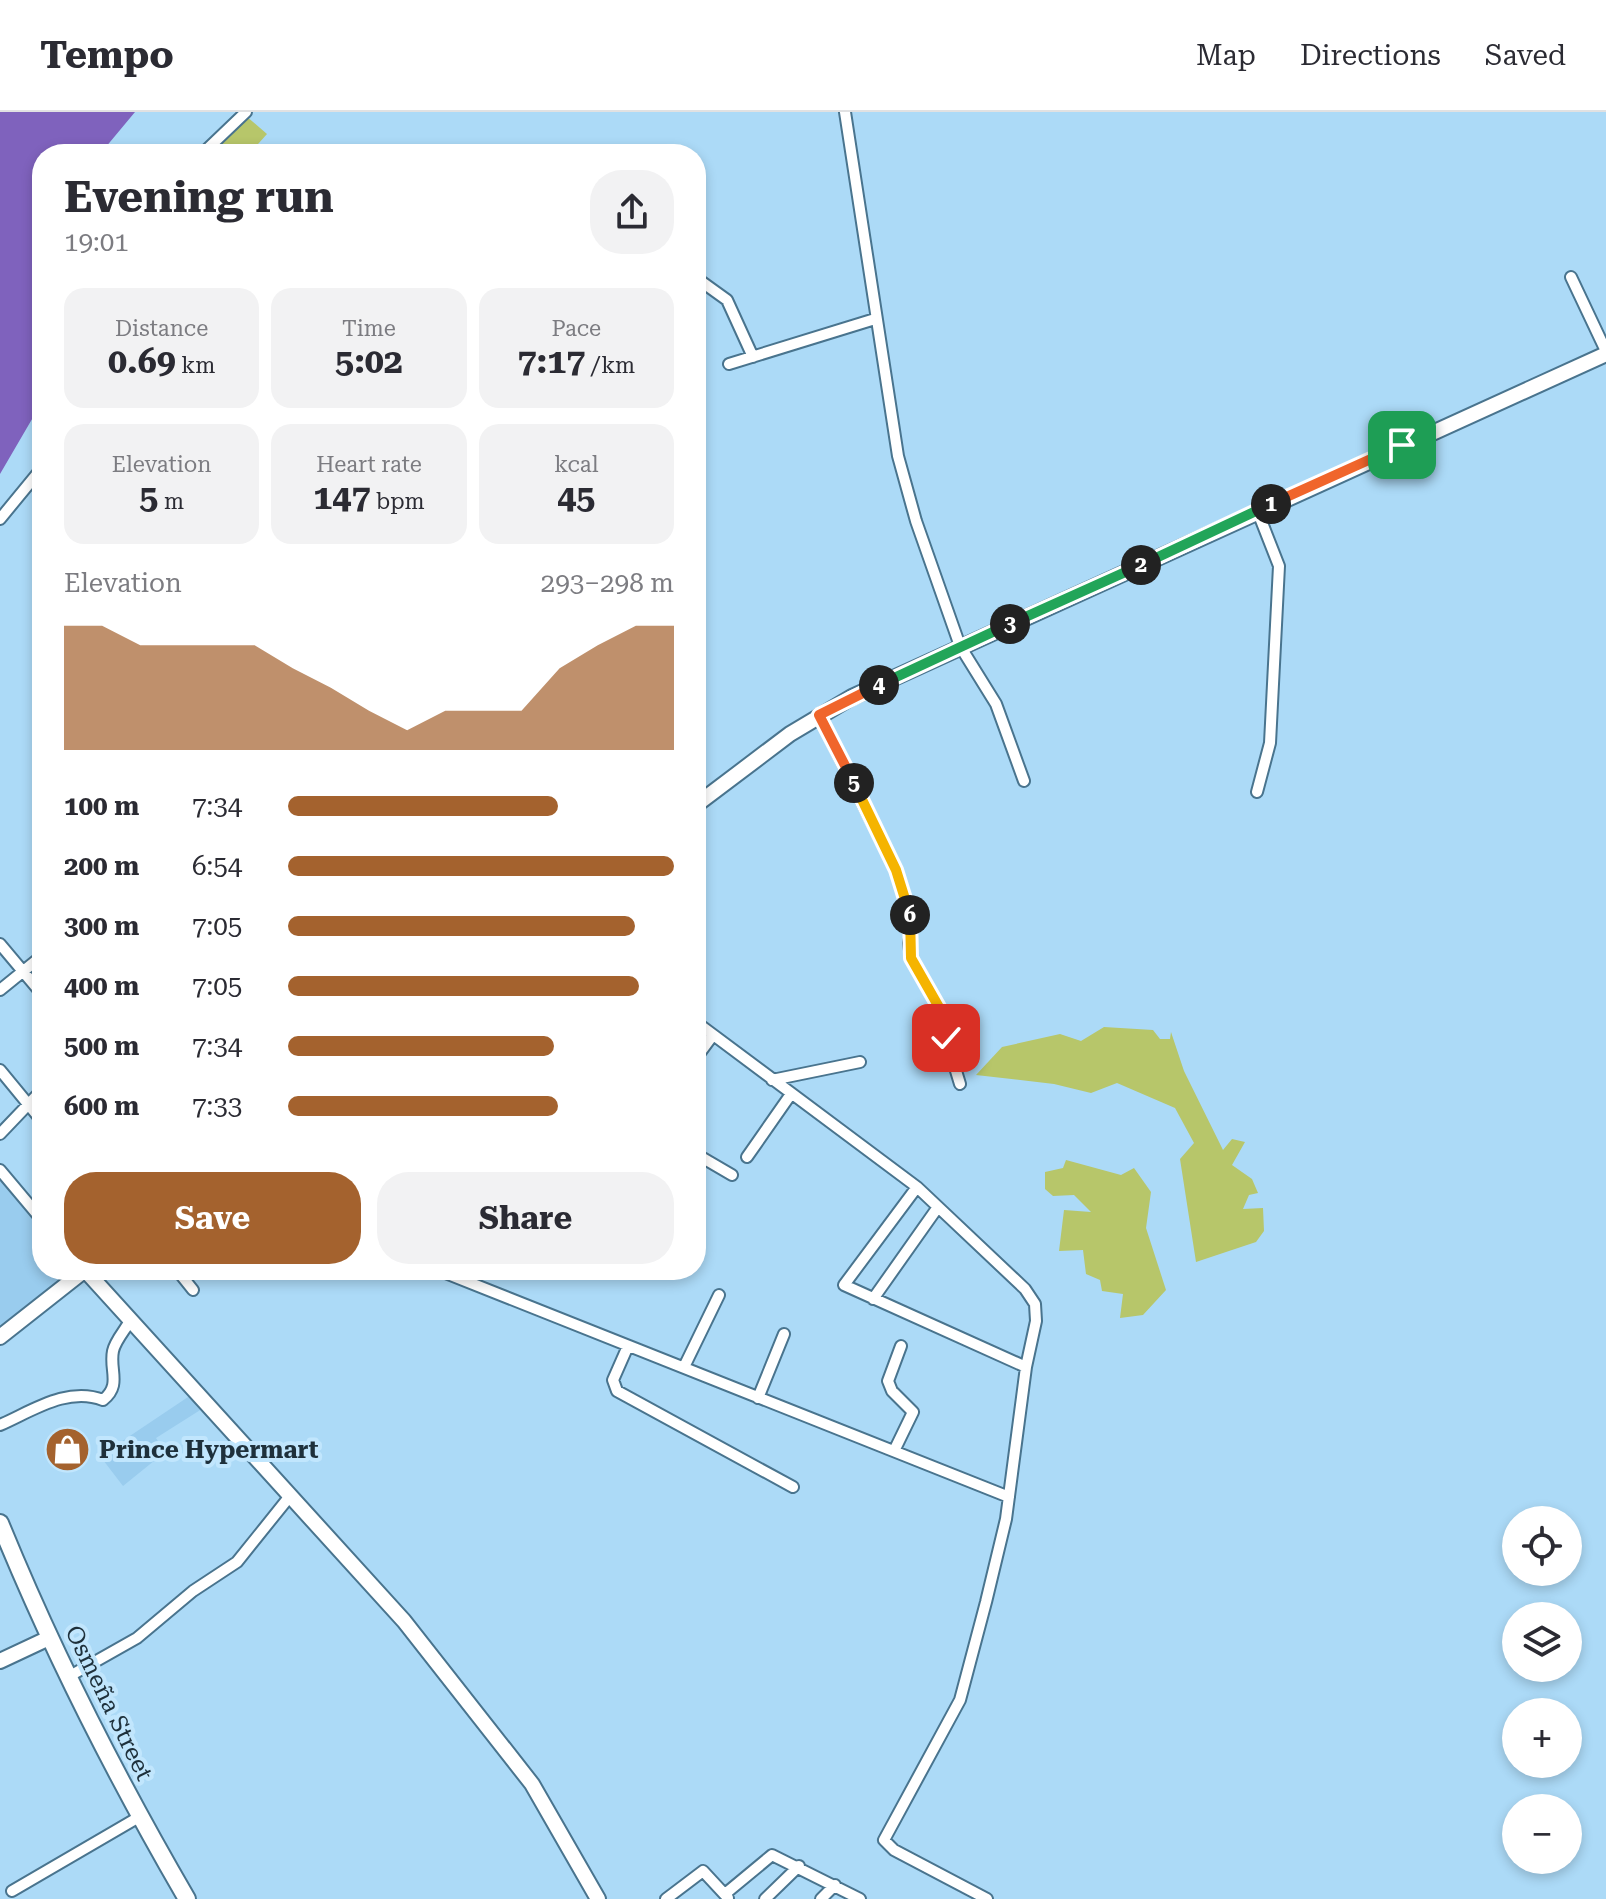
<!DOCTYPE html>
<html lang="en">
<head>
<meta charset="utf-8">
<style>
  :root { --surface:#fff; --page:#f2f2f3; --text:#2b2b33; --muted:#7c7c81; --line:#e1e1e2; --accent:#a4622e }
  body { margin:0; font-family:"Roboto Serif",serif; background:var(--page); color:var(--text); height:100vh; display:flex; flex-direction:column; font-size:30px; white-space:nowrap }
  * { box-sizing:border-box; margin:0 }
  p { font-size:26px; color:var(--muted) }
  .icon { flex:none; width:44px; height:44px; fill:none; stroke:currentColor; stroke-width:2; stroke-linecap:round; stroke-linejoin:round }
  .map { position:relative; flex:1; overflow:hidden }
  .sheet { position:absolute; left:32px; top:32px; width:674px; height:1136px; display:flex; flex-direction:column; background:var(--surface); border-radius:32px; box-shadow:0 4px 12px #0003 }
  .sheet>* { flex:none }
  .controls { position:absolute; left:1502px; top:1394px; display:grid; gap:16px }
  .controls a { display:grid; place-items:center; width:80px; height:80px; border-radius:50%; background:var(--surface); box-shadow:0 4px 12px #0003; font-size:40px }
  .pin { position:absolute; display:grid; place-items:center; width:68px; height:68px; color:#fff; margin:-34px; border-radius:16px; box-shadow:0 4px 12px #0006 }
  .km { position:absolute; width:40px; height:40px; margin:-20px; border-radius:50%; background:#222; color:#fff; font-size:22px; line-height:40px; text-align:center }
  .round { display:grid; place-items:center; flex:none; width:84px; height:84px; border-radius:32px; background:var(--page) }
  .summary { display:flex; align-items:center; justify-content:space-between; height:136px; padding:0 32px }
  h1 { font-size:44px; font-weight:700; line-height:60px }
  .metrics { display:grid; grid-template-columns:repeat(3,1fr); gap:12px; height:136px; padding:8px 32px }
  .metrics div { display:grid; align-content:center; border-radius:20px; background:var(--page); text-align:center }
  .metrics b { font-size:34px; font-weight:700 }
  .metrics small { font-size:22px; font-weight:400 }
  .metrics p { font-size:22px }
  .chart { height:224px; padding:16px 32px }
  .chart p { display:flex; justify-content:space-between }
  .chart svg { width:100%; height:144px; margin-top:8px; fill:var(--accent); opacity:.7 }
  .cta { display:flex; gap:16px; margin-top:auto; padding:16px 32px }
  .cta a { flex:1; height:92px; border-radius:32px; background:var(--accent); color:#fff; font-size:32px; font-weight:700; line-height:92px; text-align:center }
  .cta a+a { background:var(--page); color:var(--text) }
  ul { padding:0 32px; list-style:none; font-size:26px }
  li { display:grid; grid-template-columns:128px 96px 1fr; align-items:center; height:60px }
  li i { height:20px; border-radius:10px; background:var(--accent) }
  header { display:flex; align-items:center; gap:48px; box-sizing:border-box; height:112px; padding:0 40px; background:var(--surface); border-bottom:2px solid var(--line) }
  header strong { font-size:38px }
  nav { display:flex; gap:44px; margin-inline-start:auto; font-size:28px }
  .map>svg:first-child { display:block }
  .built { fill:#9ce }
  .green { fill:#b7c66a }
  .water { fill:#7f62bd }
  .lines { fill:none; stroke-linecap:round; stroke-linejoin:round }
  .street-casing { stroke:#49748e; stroke-width:14 }
  .secondary-casing { stroke:#49748e; stroke-width:18 }
  .primary-casing { stroke:#49748e; stroke-width:20 }
  .street { stroke:#fff; stroke-width:10 }
  .secondary { stroke:#fff; stroke-width:14 }
  .primary { stroke:#fff; stroke-width:16 }
  .split-1-casing { stroke:#fff; stroke-width:16 }
  .split-2-casing { stroke:#fff; stroke-width:16 }
  .split-3-casing { stroke:#fff; stroke-width:16 }
  .split-4-casing { stroke:#fff; stroke-width:16 }
  .split-5-casing { stroke:#fff; stroke-width:16 }
  .split-6-casing { stroke:#fff; stroke-width:16 }
  .split-7-casing { stroke:#fff; stroke-width:16 }
  .split-1 { stroke:#f0652b; stroke-width:10 }
  .split-2 { stroke:#22a559; stroke-width:10 }
  .split-3 { stroke:#22a559; stroke-width:10 }
  .split-4 { stroke:#22a559; stroke-width:10 }
  .split-5 { stroke:#f0652b; stroke-width:10 }
  .split-6 { stroke:#f5b400; stroke-width:10 }
  .split-7 { stroke:#f5b400; stroke-width:10 }
  .labels { text-anchor:middle; stroke-width:8; stroke-linejoin:round; paint-order:stroke }
  .poi-label { font-size:24px; font-weight:bold; fill:#1e303b; stroke:#c1e6fd; text-anchor:start }
  .street-label { font-size:24px; fill:#1e303b; stroke:#c1e6fd }
</style>
</head>
<body>
<header>
<strong>Tempo</strong>
<nav><a>Map</a><a>Directions</a><a>Saved</a></nav>
</header>
<div class="map">
<svg width="1606" height="1787" viewBox="0 0 1606 1787">
  <rect width="100%" height="100%" fill="#acdaf7"/>
  <!-- built -->
  <path class="built" d="M0 1066 42 1113V1158H74L0 1215Z
    M194 1281 205 1295 156 1326 165 1340 123 1374 100 1344Z"/>
  <!-- green -->
  <path class="green" d="M246 4 267 22 249 42H206Z
    M1104 915 1153 918 1160 927H1170L1171 920 1184 959 1223 1038 1232 1027 1245 1030 1232 1053 1252 1067 1258 1081 1249 1083 1243 1097 1263 1096 1264 1119 1256 1130 1196 1150 1180 1047 1194 1031 1175 996 1117 971 1091 981 1054 972 976 963 1002 935 1060 922 1081 929Z
    M1066 1048 1121 1063 1134 1056 1151 1080 1146 1116 1166 1178 1143 1203 1120 1206 1123 1182 1102 1179 1100 1168 1086 1162 1083 1138 1059 1139 1064 1098 1091 1100 1074 1083 1053 1084 1045 1077V1060L1063 1056Z"/>
  <!-- water -->
  <path class="water" d="M0 0H135L100 42H42V290L0 362Z"/>
  <g class="lines">
    <defs>
      <path id="street" d="M845 0 898 344 916 409 960 534 996 592 1024 669
        M202 42 246 0
        M1571 165 1606 239
        M702 170 727 188 753 245
        M729 252 875 207
        M0 407 42 356
        M819 603 896 758 913 813 909 831 911 846 944 904 946 926 960 972
        M1257 680 1270 631 1279 454 1257 398
        M0 832 42 882
        M0 878 42 844
        M696 910 917 1075 1025 1177 1035 1192 1036 1209 1026 1255 1006 1407 986 1490 960 1588 884 1728 894 1738 987 1787
        M696 946 713 923
        M0 958 42 1009
        M772 968 860 950
        M0 1022 42 978
        M696 1042 732 1063
        M747 1045 791 982
        M0 1058 42 1108
        M917 1075 844 1173 1026 1255
        M177 1158 193 1178
        M438 1158 1009 1385
        M873 1187 938 1095
        M628 1234 613 1268 617 1279 793 1375
        M684 1255 719 1183
        M758 1286 784 1222
        M0 1313C32 1299 68 1274 103 1288 122 1273 109 1258 113 1239 115 1229 125 1218 130 1209
        M895 1337 913 1300 892 1279 888 1269 901 1234
        M68 1565 137 1526 193 1479 237 1450 290 1384
        M12 1779 139 1705
        M725 1782 772 1743 860 1787
        M666 1787 703 1759 728 1786
        M765 1787 799 1754
        M821 1787 835 1773"/>
      <path id="secondary" d="M696 693 790 622 852 585 1606 242
        M85 1158 404 1509 532 1672 598 1787
        M0 1225 85 1158
        M0 1549 49 1526"/>
      <path id="primary" d="M0 1411C53 1541 116 1665 187 1787"/>
    </defs>
    <!-- street casing -->
    <use href="#street" class="street-casing"/>
    <!-- secondary casing -->
    <use href="#secondary" class="secondary-casing"/>
    <!-- primary casing -->
    <use href="#primary" class="primary-casing"/>
    <!-- street -->
    <use href="#street" class="street"/>
    <!-- secondary -->
    <use href="#secondary" class="secondary"/>
    <!-- primary -->
    <use href="#primary" class="primary"/>
  </g>
  <g class="lines">
    <defs>
      <path id="split-1" d="M1271 392 1402 333"/>
      <path id="split-2" d="M1141 453 1271 392"/>
      <path id="split-3" d="M1010 512 1141 453"/>
      <path id="split-4" d="M879 573 1010 512"/>
      <path id="split-5" d="M854 671 819 603 879 573"/>
      <path id="split-6" d="M854 671 896 758 910 803"/>
      <path id="split-7" d="M910 803 911 846 944 904 946 926"/>
    </defs>
    <!-- split-1 casing -->
    <use href="#split-1" class="split-1-casing"/>
    <!-- split-2 casing -->
    <use href="#split-2" class="split-2-casing"/>
    <!-- split-3 casing -->
    <use href="#split-3" class="split-3-casing"/>
    <!-- split-4 casing -->
    <use href="#split-4" class="split-4-casing"/>
    <!-- split-5 casing -->
    <use href="#split-5" class="split-5-casing"/>
    <!-- split-6 casing -->
    <use href="#split-6" class="split-6-casing"/>
    <!-- split-7 casing -->
    <use href="#split-7" class="split-7-casing"/>
    <!-- split-1 -->
    <use href="#split-1" class="split-1"/>
    <!-- split-2 -->
    <use href="#split-2" class="split-2"/>
    <!-- split-3 -->
    <use href="#split-3" class="split-3"/>
    <!-- split-4 -->
    <use href="#split-4" class="split-4"/>
    <!-- split-5 -->
    <use href="#split-5" class="split-5"/>
    <!-- split-6 -->
    <use href="#split-6" class="split-6"/>
    <!-- split-7 -->
    <use href="#split-7" class="split-7"/>
  </g>
  <!-- icons -->
  <defs>
    <symbol id="shop-disc" viewBox="-11 -11 22 22"><circle r="9.5" fill="#a4622e" stroke="#c1e6fd"/><path d="M-5-2.5h2.3a2.7 3.5 0 0 1 5.4 0H5L5.5 6h-11ZM-1.5-2.5h3a1.5 2.3 0 0 0-3 0Z" fill="#fff"/></symbol>
  </defs>
  <g fill-rule="evenodd">
    <use href="#shop-disc" x="42" y="1312" width="51" height="51"/>
  </g>
  <g class="labels">
    <!-- poi labels -->
    <g class="poi-label">
      <text x="99" y="1346">Prince Hypermart</text>
    </g>
    <!-- street labels -->
    <g class="street-label">
      <text transform="translate(109 1591) rotate(64)" y="8">Osmeña Street</text>
    </g>
  </g>
</svg>
<div class="controls">
<a><svg class="icon" aria-label="locate" viewBox="0 0 24 24"><circle cx="12" cy="12" r="6"/><path d="M12 2v4M12 18v4M2 12h4M18 12h4"/></svg></a>
<a><svg class="icon" aria-label="layers" viewBox="0 0 24 24"><path d="M12 4l9 5-9 5-9-5zM3 14l9 5 9-5"/></svg></a>
<a>+</a>
<a>−</a>
</div>
<div class="pin" style="left:1402px;top:333px;background:#1e9e55"><svg class="icon" aria-label="arrive" viewBox="0 0 24 24"><path d="M6 21V4h12l-3 4 3 4H6"/></svg></div>
<div class="pin" style="left:946px;top:926px;background:#d93025"><svg class="icon" aria-label="check" viewBox="0 0 24 24"><path d="M5 12l5 5 9-10"/></svg></div>
<b class="km" style="left:1271px;top:392px">1</b>
<b class="km" style="left:1141px;top:453px">2</b>
<b class="km" style="left:1010px;top:512px">3</b>
<b class="km" style="left:879px;top:573px">4</b>
<b class="km" style="left:854px;top:671px">5</b>
<b class="km" style="left:910px;top:803px">6</b>
<section class="sheet">
<div class="summary"><div><h1>Evening run</h1><p>19:01</p></div><a class="round"><svg class="icon" aria-label="share" viewBox="0 0 24 24"><path d="M12 15V3M7 8l5-5 5 5M5 13v7h14v-7"/></svg></a></div>
<div class="metrics">
<div><p>Distance</p><b>0.69<small> km</small></b></div>
<div><p>Time</p><b>5:02</b></div>
<div><p>Pace</p><b>7:17<small> /km</small></b></div>
</div>
<div class="metrics">
<div><p>Elevation</p><b>5<small> m</small></b></div>
<div><p>Heart rate</p><b>147<small> bpm</small></b></div>
<div><p>kcal</p><b>45</b></div>
</div>
<div class="chart"><p><span>Elevation</span>293–298 m</p>
<svg viewBox="0 0 160 44" preserveAspectRatio="none"><path d="M0 44V6L10 6L20 12L30 12L40 12L50 12L60 19L70 25L80 32L90 38L100 32L110 32L120 32L130 19L140 12L150 6L160 6V44z"/></svg>
</div>
<ul>
<li><b>100 m</b>7:34<i style="width:70%"></i></li>
<li><b>200 m</b>6:54<i style="width:100%"></i></li>
<li><b>300 m</b>7:05<i style="width:90%"></i></li>
<li><b>400 m</b>7:05<i style="width:91%"></i></li>
<li><b>500 m</b>7:34<i style="width:69%"></i></li>
<li><b>600 m</b>7:33<i style="width:70%"></i></li>
</ul>
<div class="cta"><a>Save</a><a>Share</a></div>
</section>
</div>
</body>
</html>
